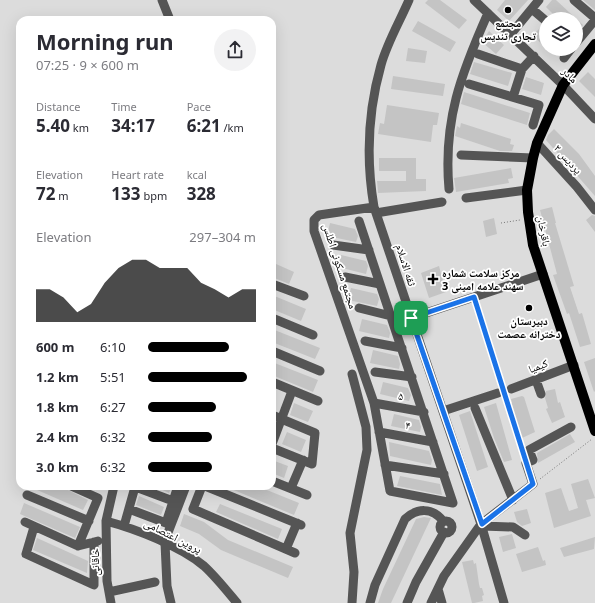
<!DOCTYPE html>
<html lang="en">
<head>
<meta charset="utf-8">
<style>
  :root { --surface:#fff; --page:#f2f2f3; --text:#2b2b33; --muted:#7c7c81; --accent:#000 }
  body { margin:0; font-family:"Noto Sans","Noto Naskh Arabic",sans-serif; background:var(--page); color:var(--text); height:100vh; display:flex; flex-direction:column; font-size:15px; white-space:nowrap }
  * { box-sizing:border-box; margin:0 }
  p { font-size:13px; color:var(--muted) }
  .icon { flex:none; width:22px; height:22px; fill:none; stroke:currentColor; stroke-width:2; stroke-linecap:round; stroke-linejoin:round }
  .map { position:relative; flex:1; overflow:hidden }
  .sheet { position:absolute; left:16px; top:16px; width:260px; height:474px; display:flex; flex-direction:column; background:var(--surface); border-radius:12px; box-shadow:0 4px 16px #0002 }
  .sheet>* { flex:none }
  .tools { position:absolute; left:539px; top:12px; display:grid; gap:8px }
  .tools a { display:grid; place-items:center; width:44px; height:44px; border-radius:50%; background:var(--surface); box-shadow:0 4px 16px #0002; font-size:20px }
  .pin { position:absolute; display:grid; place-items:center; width:34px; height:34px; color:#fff; margin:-17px; border-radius:8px; box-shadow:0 2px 6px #0006 }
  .round { display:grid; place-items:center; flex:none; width:42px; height:42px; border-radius:21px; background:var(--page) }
  .summary { display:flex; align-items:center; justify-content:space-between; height:68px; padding:0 20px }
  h1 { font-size:22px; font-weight:700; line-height:30px }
  .stats { display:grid; grid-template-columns:repeat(3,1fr); gap:6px; height:68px; padding:4px 20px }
  .stats div { display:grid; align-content:center }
  .stats b { font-size:17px; font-weight:700 }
  .stats small { font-size:11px; font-weight:400 }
  .stats p { font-size:11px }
  .chart { height:112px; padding:8px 20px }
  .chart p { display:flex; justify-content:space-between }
  .chart svg { width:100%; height:72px; margin-top:4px; fill:var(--accent); opacity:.7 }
  ul { padding:0 20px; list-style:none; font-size:13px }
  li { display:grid; grid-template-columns:64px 48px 1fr; align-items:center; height:30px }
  li i { height:10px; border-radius:5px; background:var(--accent) }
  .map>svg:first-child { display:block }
  .green { fill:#dcdcdc; fill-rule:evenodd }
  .building { fill:#c4c4c4 }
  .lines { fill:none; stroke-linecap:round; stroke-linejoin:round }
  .major-casing { stroke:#dbdbdb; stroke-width:11 }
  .path { stroke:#777; stroke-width:1; stroke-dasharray:1 2; stroke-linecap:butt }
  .minor { stroke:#555; stroke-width:9 }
  .major { stroke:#000; stroke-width:10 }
  .route-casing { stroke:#fff; stroke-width:8 }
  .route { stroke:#1a73e8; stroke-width:5 }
  .poi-dot { fill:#000; stroke:#fff; stroke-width:1.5 }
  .labels { text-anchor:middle; stroke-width:3.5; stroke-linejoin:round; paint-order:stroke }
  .poi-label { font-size:11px; font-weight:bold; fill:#000; stroke:#fff }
  .street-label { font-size:11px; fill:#000; stroke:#fff }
</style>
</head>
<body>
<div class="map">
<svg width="595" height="603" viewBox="0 0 595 603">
  <rect width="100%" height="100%" fill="#fff"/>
  <!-- green -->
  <path class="green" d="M0 0H595V603H0ZM546 19H576V49H546ZM20 20H272V486H20Z"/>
  <!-- building -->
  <path class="building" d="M428 0H440L467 20 459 29 425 3Z
    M505 0H528L509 21 497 10Z
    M552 0H556L583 25 576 34V19H558L546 7Z
    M583 0H595V10Z
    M418 21 456 42 450 52 412 31Z
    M542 26 546 30V49L533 35Z
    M489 31 504 45 496 54 482 42Z
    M408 48 427 51 425 63 406 61Z
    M474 62 512 73 508 86 470 74Z
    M588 72 595 79V97L579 81Z
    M393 76 445 84 443 96 391 89Z
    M526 77 544 83 541 95 522 89Z
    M464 92 530 113 527 125 461 104Z
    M387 105 439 113 437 125H433L431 142 378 134 380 123 384 124Z
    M461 123 511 139 510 144 514 145 512 151H500L455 136 457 126 460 128Z
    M554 129 579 154 595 176V196L546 140 548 135Z
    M379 158H416V179H426V191L378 193 377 181H406V171H379Z
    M511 168 513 178 508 179 509 183 456 192 454 178Z
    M552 207 556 223H555L574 286 570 287 579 314 582 313 591 344 580 347 569 313 567 314 553 275 557 274 540 210Z
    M592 215 595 216V232L586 220Z
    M494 218 497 234 486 237 483 221Z
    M330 223 355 229 358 236 356 242 327 236Z
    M341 255 366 261 368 266 366 274 338 267Z
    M276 264 294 272 289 284 272 277Z
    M439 266 446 292 429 298 421 273Z
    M351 288 377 294 379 299 377 306 348 300Z
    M272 295 306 309 301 321 272 309Z
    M362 319 387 325 390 333 389 338 359 331Z
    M272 329 320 348 315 359 272 342Z
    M373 350 398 356 400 364 399 369 370 363Z
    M595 358V391L594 392 584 362Z
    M272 362 318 380 313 392 272 375Z
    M383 382 408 388 411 395 409 401 380 394Z
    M555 389 558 403 560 402 565 417 552 423 546 409 548 408 545 398 546 391Z
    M522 396 524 397 535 432 522 438 510 404 512 403 511 399Z
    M294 403 313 411 308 422 290 415Z
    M496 403 512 460 504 462 494 438 484 407Z
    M470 411 488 467 477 471 459 415Z
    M394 414 419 420 421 427 420 432 391 426Z
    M287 432 306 440 301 452 282 444Z
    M570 434 575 442 538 463 537 453Z
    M389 442 429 451 432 460 431 465 390 456Z
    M272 460 288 466 284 478 272 473Z
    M400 476 440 484 442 495 397 486Z
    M588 479 595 498 586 500 591 516 554 528 545 493 561 488 569 511 578 508 571 484Z
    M28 486H60L88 500 83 510Z
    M154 486H172L169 493Z
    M224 486H257L299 503 294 515Z
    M139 496 164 507 161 515 136 505Z
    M24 503 80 527 75 538 20 514Z
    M220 504 282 529 278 539 216 512Z
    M527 509 531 523 522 526 517 522 514 512Z
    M184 514 204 522 228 540 293 567 288 578 221 550 199 534 180 526Z
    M424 517 431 518 391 603H378L383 589 416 519Z
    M512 534 516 548 503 552 499 537Z
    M595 537 594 549 564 557 560 548Z
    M37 538 88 561 87 573 33 550Z
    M538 547 543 561 545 560 546 565 522 572 516 554Z
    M473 560 474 564 476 563 479 584 480 588H482L484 595 482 596 483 601 474 603H472L462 562Z"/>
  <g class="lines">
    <defs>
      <path id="major" d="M595 44 563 85 537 143 533 158 527 190 528 212 533 245 595 431"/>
    </defs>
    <!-- major casing -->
    <use href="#major" class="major-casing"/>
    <!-- path -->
    <path class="path" d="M501 223 520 220
      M476 304 503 386
      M506 395 522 447
      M540 479 592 439"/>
    <!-- minor -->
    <path class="minor" d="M162 0 170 20
      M409 0C400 21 387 43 381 65 368 111 366 160 374 207L481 524 504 603
      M474 0 563 85 595 119
      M574 0 595 18
      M532 9 546 21
      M511 34 539 0
      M576 43 595 20
      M478 54 522 69
      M564 58 571 49
      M469 84 539 105 533 125
      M513 97 522 69 534 56
      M537 143 577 187 595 210
      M461 155 533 158
      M449 189C443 120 461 74 488 13
      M466 198 527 190
      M376 213 442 202
      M359 221 453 503 390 491 374 403 314 231V220L319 215 374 207
      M333 245 369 250
      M345 277 380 284
      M272 284 304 296
      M359 308 391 316
      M272 318 313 335
      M411 318 543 274
      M365 341 402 348
      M272 351 320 371
      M375 372 412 377
      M352 374 366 427 367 450 350 533 354 572 352 603
      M536 380 541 394
      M272 382 318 401
      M511 389 574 365
      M374 403 424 412
      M475 408 513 500
      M443 411 498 393
      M272 415 315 433 312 464 272 448
      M379 432 433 442
      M272 444 292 391
      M385 465 444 474
      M272 481 307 495
      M71 486 98 498 78 546
      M133 486 173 501
      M202 486 193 509 295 553
      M205 486 301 525
      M291 488 303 460
      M27 495 89 521
      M129 509 166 523 178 486
      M440 527a6 6 0 1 1 12 0a6 6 0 1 1-12 0Z
      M106 521C136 529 180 546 204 566 216 577 227 591 237 603
      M25 522 78 546 98 541
      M124 526 135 487
      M482 526 513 527 525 535
      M34 527 26 554 94 585V542
      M164 543 186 486
      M165 543 167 586 171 603
      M286 549 297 523
      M438 589 442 603
      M109 592 155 582
      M111 603 107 581 106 521 114 486
      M370 603 375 585 405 519C417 508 432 507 443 521
      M407 603 416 582 444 532
      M431 603 444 576 481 524 533 484 526 463 533 460 529 450 571 427"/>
    <!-- major -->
    <use href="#major" class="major"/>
  </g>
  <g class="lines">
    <defs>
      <path id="route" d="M474 297 533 484 482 524 411 318Z"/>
    </defs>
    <!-- route casing -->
    <use href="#route" class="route-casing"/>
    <!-- route -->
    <use href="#route" class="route"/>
  </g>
  <!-- markers -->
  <g class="poi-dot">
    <circle cx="508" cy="10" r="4"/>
    <path d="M431 273h4v4h4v4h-4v4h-4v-4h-4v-4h4z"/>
    <circle cx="529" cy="308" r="4"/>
  </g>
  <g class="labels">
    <!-- poi labels -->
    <g class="poi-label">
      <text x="508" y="27">مجتمع<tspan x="508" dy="13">تجاری تندیس</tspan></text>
      <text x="442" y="277" text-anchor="start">مرکز سلامت شماره<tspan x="442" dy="13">3 سهند علامه امینی</tspan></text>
      <text x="529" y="325">دبیرستان<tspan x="529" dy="13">دخترانه عصمت</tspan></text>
    </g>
    <!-- street labels -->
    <g class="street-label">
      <text transform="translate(570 75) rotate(45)" y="4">مادر</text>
      <text transform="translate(568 159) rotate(48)" y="4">پردیس ۲</text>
      <text transform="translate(544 231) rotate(79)" y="4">باقرخان</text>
      <text transform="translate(406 265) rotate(72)" y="4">ثقه الاسلام</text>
      <text transform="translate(340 266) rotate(72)" y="4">مجتمع مسکونی اطلس</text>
      <text transform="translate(538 366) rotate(-21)" y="4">کیمیا</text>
      <text transform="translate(401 396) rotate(10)" y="4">۵</text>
      <text transform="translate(408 425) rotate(11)" y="4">۴</text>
      <text transform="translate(173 536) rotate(27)" y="4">پروین اعتصامی</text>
      <text transform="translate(95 562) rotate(-91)" y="4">خاقانی</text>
    </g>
  </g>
</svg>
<div class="tools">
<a><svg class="icon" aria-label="layers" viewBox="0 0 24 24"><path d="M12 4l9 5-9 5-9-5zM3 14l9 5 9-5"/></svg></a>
</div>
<div class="pin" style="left:411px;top:318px;background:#1e9e55"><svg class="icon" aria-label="arrive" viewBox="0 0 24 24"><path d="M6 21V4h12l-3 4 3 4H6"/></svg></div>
<section class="sheet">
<div class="summary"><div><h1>Morning run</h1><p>07:25 · 9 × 600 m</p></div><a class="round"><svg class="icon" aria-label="share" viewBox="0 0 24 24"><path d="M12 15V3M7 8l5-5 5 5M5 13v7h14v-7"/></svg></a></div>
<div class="stats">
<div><p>Distance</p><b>5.40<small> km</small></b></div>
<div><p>Time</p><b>34:17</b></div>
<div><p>Pace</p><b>6:21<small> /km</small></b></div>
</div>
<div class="stats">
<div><p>Elevation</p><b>72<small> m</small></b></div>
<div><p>Heart rate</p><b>133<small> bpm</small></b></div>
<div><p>kcal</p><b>328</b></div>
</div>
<div class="chart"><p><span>Elevation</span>297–304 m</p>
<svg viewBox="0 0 160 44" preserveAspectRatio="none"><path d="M0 44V24L10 24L20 29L30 38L40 33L50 20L60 11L70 6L80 6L90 11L100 11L110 11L120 20L130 24L140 29L150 24L160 24V44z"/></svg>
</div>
<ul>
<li><b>600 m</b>6:10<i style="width:75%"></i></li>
<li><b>1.2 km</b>5:51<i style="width:92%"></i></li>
<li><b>1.8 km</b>6:27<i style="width:63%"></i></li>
<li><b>2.4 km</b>6:32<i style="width:59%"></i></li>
<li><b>3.0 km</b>6:32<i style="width:59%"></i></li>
</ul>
</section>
</div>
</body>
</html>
